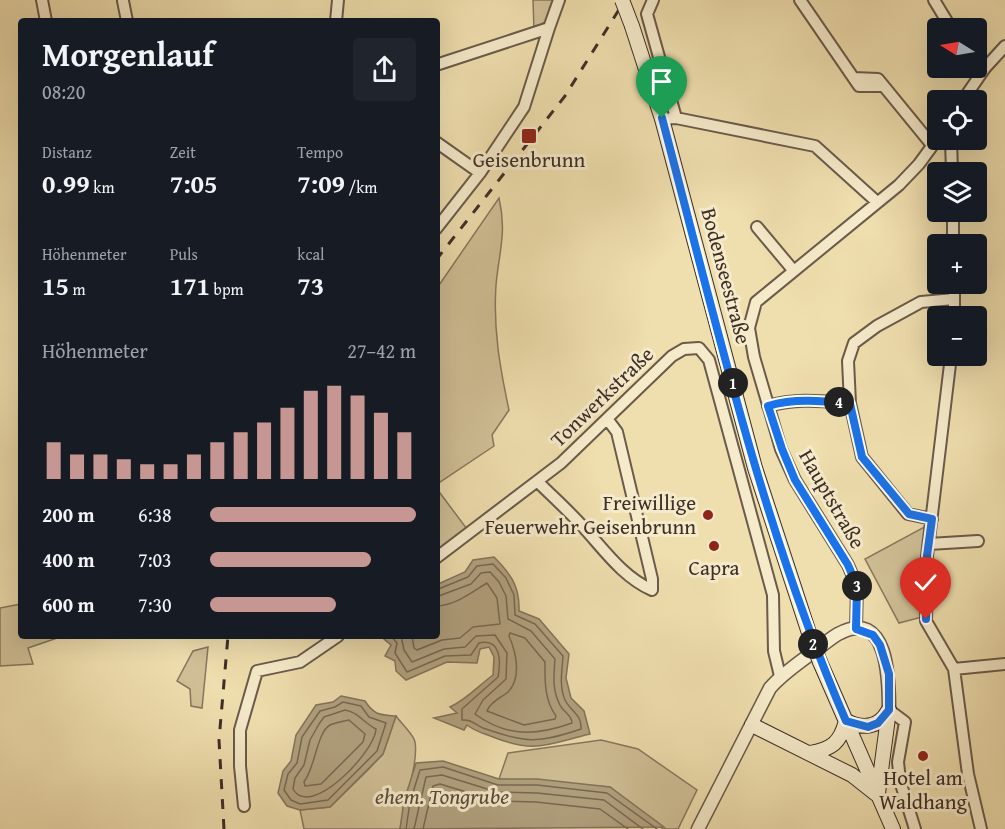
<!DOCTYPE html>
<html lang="de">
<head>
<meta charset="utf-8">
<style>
  :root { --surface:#171b24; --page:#20242c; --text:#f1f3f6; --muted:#9ea1a6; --accent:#c59692 }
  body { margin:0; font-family:"Gentium Book Plus",serif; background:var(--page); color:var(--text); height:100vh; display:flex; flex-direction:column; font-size:22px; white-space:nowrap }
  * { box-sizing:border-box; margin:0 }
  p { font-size:20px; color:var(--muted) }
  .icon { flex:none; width:33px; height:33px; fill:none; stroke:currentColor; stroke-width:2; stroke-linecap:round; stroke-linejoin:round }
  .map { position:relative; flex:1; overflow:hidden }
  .details { position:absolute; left:18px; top:18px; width:422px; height:621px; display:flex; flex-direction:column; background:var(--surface); border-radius:6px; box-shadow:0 6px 24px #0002 }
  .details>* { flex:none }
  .needle { width:39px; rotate:281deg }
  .controls { position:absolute; left:927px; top:18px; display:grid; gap:12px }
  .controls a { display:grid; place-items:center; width:60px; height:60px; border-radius:6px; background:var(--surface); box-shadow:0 6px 24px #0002; font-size:30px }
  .pin { position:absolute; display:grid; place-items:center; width:51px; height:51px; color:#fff; margin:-62px -26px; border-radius:50% 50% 50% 0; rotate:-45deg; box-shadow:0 0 6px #0007 }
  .pin .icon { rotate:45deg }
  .km { position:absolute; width:30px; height:30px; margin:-15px; border-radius:50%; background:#222; color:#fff; font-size:16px; line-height:30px; text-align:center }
  .round { display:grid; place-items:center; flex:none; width:63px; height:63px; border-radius:6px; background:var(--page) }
  .summary { display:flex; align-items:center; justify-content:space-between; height:102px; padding:0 24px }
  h1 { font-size:33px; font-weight:600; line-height:45px }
  .figures { display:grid; grid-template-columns:repeat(3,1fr); gap:9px; height:102px; padding:6px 24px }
  .figures div { display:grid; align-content:center }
  .figures b { font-size:26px; font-weight:600 }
  .figures small { font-size:16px; font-weight:400 }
  .figures p { font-size:16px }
  .chart { height:168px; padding:12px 24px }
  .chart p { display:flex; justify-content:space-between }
  .chart svg { width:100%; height:108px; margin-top:6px; stroke:var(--accent); stroke-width:6 }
  ul { padding:0 24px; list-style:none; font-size:20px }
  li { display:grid; grid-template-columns:96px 72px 1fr; align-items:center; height:45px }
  li i { height:15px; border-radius:8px; background:var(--accent) }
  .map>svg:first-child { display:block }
  .green { fill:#d1c097; stroke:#87775f; stroke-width:1.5 }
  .water { fill:#b2a280; stroke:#83745c; stroke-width:1.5 }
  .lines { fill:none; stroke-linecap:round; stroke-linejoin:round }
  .shore { stroke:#786854; stroke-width:1.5 }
  .minor-casing { stroke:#6a5a49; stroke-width:14 }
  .tertiary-casing { stroke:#6a5a49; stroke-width:15 }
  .secondary-casing { stroke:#3d2e27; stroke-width:16 }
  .minor { stroke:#f5eaca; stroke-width:10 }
  .tertiary { stroke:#f5eaca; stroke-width:12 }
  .secondary { stroke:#f5eaca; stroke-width:14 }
  .rail { stroke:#3d2e27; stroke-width:3; stroke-dasharray:10 10; stroke-linecap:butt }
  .secondary-bridge-casing { stroke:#3d2e27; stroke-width:16; stroke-linecap:butt }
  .secondary-bridge { stroke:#f5eaca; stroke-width:14 }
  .route-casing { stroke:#fff; stroke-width:12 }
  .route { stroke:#1a73e8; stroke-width:8 }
  .poi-dot { fill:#8f2418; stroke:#f5eaca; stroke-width:2 }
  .labels { text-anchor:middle; stroke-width:6; stroke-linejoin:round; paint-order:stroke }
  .poi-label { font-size:21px; fill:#3d2e27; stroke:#f5eaca }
  .street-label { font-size:21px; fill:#3d2e27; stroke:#f5eaca }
  .water-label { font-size:22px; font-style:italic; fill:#5a4b3d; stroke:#f5eaca }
</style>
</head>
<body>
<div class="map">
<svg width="1005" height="829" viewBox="0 0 1005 829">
  <rect width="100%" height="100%" fill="#efdeae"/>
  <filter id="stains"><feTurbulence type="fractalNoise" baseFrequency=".00333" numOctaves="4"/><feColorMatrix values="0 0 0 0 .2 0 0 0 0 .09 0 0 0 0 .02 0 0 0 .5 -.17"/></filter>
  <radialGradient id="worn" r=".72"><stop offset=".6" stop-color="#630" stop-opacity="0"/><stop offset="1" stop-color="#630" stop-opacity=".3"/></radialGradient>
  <!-- green -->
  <path class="green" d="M533 0H554L547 20 534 30Z
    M499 198C507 232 499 252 496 285 493 329 500 368 509 410L492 435 494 446 437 484V288Z
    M440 493 467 529 437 553V495Z
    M928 525 919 587 922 617 899 623 865 559Z
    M21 604V636H63L28 648 33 664 0 666V608Z
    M208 647 202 708 191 706 190 689 177 681 193 651Z
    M396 716C401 723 410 731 414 739 421 755 403 808 400 829H304L300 810 330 807 367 771 383 754Z
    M601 740 638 749 697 790 678 829H663L610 787 499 779 508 753Z"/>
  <!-- water -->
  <path class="water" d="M494 557C511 574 520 587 519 611L539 619 569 654 566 678 571 698 584 711 590 734C547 744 536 754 493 737 483 733 476 732 467 725L464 730 434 718 457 713 450 707C466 700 478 686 493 675L494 657 489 647 480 649 477 663 447 662 406 680 396 671 395 661 385 656 391 645 384 639 389 636H436L438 584 465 572 473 560Z
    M341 696 365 701C374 715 380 715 396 716L383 754 330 807 300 810 287 806 278 793 283 771 291 761 296 735 316 705 333 702Z
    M443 761 499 779H537L610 787 664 827 400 829 404 801 416 763Z"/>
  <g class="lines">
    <!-- shore -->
    <path class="shore" d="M510 633 525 638 545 662C545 680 544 700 556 716L555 719 524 725 487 711C490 702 501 698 508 692 522 678 516 652 509 636Z
      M391 636 397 643 395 653 407 672 445 656 471 655 479 643C501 638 501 661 498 677L462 709V720C472 719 475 725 483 728 527 743 536 744 581 729 582 714 571 712 565 700 559 686 562 671 563 656L535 624 515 615 514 595 506 578 493 564 477 566 468 577 436 590
      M401 636 404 650 412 662 444 649 465 647 476 636 495 635 507 653 506 679 483 700 475 714C506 737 536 736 572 723 572 714 562 712 559 703 552 689 554 674 555 659L531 631 508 619 506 596 499 582 490 572 481 573 471 584 436 597
      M412 636 414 648 417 650 442 640 460 638 473 627 500 624 497 598 487 583C472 592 455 606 436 606
      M343 702 361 706 369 717 386 723 377 751 328 800 300 804 291 800 284 790 288 774 297 763 302 737 320 711 335 707Z
      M345 710C358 712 364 723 376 729 375 752 310 820 293 789L295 778 304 765 310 740 319 724 324 717Z
      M349 720 365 734 363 742 321 784 305 786 304 782C315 768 317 732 330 725 335 723 344 721 349 720Z
      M406 829 410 802 420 770 443 767 498 785H537L607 793 657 829
      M414 829 426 777 442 775 497 792 537 793 604 800 643 829
      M423 829 433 786 440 784 496 801 536 802 600 809 628 829"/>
    <defs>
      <path id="minor" d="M42 0 46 21
        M653 0 647 14 676 118
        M800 0 859 86H883
        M934 0 951 28
        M123 1 127 21
        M336 21 338 0
        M436 65 549 28 559 0
        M854 78 878 79 932 145
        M963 100 985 68 1005 46
        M662 119 676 118 815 146 877 202
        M951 140 952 172
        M436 142 480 173
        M953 212V244
        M757 227 793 270
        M436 229 480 173 524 107 549 28
        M954 284V316
        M951 356 927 556 926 621 954 669 968 774 981 829
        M768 406C795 398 822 401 850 403
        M538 482C553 497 570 512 584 528 605 551 623 577 652 590V579L617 432 608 420
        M932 519 908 514 862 457 850 403 848 361 854 343 877 326 921 302 954 299
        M929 544 978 541
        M436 558 561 463 672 356 684 349 699 348 709 360 773 595 774 651 780 676
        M856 629 857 586 848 565 795 480 781 449 754 357 749 328 756 302 899 185 919 164 938 138
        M954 669 1005 664
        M889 710 905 722 898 762 900 781 915 829
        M244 806 240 766V730L257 671 300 662 338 636"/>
      <path id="tertiary" d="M698 829 770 688C783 673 800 662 816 650 823 645 831 638 838 634 889 606 889 682 889 710"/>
      <path id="secondary" d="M632 26 662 119 755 468 809 633
        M820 662 893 829
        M846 721C862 729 879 728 888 711
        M752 725 852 775 876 794
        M810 753C832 749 840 743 846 721
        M878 793 889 710"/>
    </defs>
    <!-- minor casing -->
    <use href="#minor" class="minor-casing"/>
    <!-- tertiary casing -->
    <use href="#tertiary" class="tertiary-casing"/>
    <!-- secondary casing -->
    <use href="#secondary" class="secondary-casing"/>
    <!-- minor -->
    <use href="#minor" class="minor"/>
    <!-- tertiary -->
    <use href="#tertiary" class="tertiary"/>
    <!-- secondary -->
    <use href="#secondary" class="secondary"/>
    <!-- rail -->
    <path class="rail" d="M436 260 565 96 625 0
      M224 829 219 740 228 636"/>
    <defs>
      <path id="secondary-bridge" d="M622 0 632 26
        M809 633 820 662"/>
    </defs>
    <!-- secondary-bridge casing -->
    <use href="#secondary-bridge" class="secondary-bridge-casing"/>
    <!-- secondary-bridge -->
    <use href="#secondary-bridge" class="secondary-bridge"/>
  </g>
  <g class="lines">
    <defs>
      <path id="route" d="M662 118C716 321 762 528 846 721L868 727 878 723 889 710V674L880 645 873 635 856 629 857 586 848 565 795 480 782 449 768 406C795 398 822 401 850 404L862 457 909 514 932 519 927 556 926 619"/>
    </defs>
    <!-- route casing -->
    <use href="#route" class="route-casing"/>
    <!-- route -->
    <use href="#route" class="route"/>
  </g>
  <!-- markers -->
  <g class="poi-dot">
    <rect x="521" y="128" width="16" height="16" rx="3"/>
    <circle cx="708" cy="515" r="6"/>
    <circle cx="714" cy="546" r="6"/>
    <circle cx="923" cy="756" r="6"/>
  </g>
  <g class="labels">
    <!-- poi labels -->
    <g class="poi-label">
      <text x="529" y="167">Geisenbrunn</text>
      <text x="696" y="510" text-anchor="end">Freiwillige<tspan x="696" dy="24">Feuerwehr Geisenbrunn</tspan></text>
      <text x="714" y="575">Capra</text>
      <text x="923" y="785">Hotel am<tspan x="923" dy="24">Waldhang</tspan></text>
    </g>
    <!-- street labels -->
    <g class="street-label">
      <text transform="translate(726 276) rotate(75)" y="7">Bodenseestraße</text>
      <text transform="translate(602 397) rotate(-44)" y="7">Tonwerkstraße</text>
      <text transform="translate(832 499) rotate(60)" y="7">Hauptstraße</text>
    </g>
    <!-- water labels -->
    <g class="water-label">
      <text x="442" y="804">ehem. Tongrube</text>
    </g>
  </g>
  <rect width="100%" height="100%" filter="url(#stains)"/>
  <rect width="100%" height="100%" fill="url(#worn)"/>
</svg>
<div class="controls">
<a><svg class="needle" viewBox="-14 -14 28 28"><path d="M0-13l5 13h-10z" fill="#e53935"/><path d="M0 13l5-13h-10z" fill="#9ea1a6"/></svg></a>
<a><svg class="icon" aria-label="locate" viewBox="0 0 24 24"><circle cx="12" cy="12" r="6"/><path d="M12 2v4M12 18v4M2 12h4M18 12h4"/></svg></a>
<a><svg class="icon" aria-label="layers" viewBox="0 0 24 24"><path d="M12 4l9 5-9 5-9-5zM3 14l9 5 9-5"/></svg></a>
<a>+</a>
<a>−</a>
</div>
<div class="pin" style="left:662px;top:118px;background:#1e9e55"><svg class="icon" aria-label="arrive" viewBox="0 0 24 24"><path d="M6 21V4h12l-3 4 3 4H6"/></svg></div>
<div class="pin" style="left:926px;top:619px;background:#d93025"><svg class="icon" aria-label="check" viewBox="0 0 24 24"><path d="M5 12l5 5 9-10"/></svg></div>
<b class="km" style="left:733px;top:383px">1</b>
<b class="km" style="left:813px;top:644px">2</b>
<b class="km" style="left:857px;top:586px">3</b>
<b class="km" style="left:839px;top:402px">4</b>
<section class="details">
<div class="summary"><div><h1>Morgenlauf</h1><p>08:20</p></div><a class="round"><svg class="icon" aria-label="share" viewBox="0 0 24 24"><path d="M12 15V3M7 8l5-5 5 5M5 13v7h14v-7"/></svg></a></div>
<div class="figures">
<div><p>Distanz</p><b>0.99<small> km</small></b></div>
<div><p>Zeit</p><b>7:05</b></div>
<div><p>Tempo</p><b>7:09<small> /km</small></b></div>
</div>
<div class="figures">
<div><p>Höhenmeter</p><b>15<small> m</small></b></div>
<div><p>Puls</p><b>171<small> bpm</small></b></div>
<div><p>kcal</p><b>73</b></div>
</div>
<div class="chart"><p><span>Höhenmeter</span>27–42 m</p>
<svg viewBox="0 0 160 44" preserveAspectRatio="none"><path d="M5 44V29M15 44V34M25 44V34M35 44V36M45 44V38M55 44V38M65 44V34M75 44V29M85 44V25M95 44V21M105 44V15M115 44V8M125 44V6M135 44V10M145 44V17M155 44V25"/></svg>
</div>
<ul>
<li><b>200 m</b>6:38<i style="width:100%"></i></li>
<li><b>400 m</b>7:03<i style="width:78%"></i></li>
<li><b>600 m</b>7:30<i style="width:61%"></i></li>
</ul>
</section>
</div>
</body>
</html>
